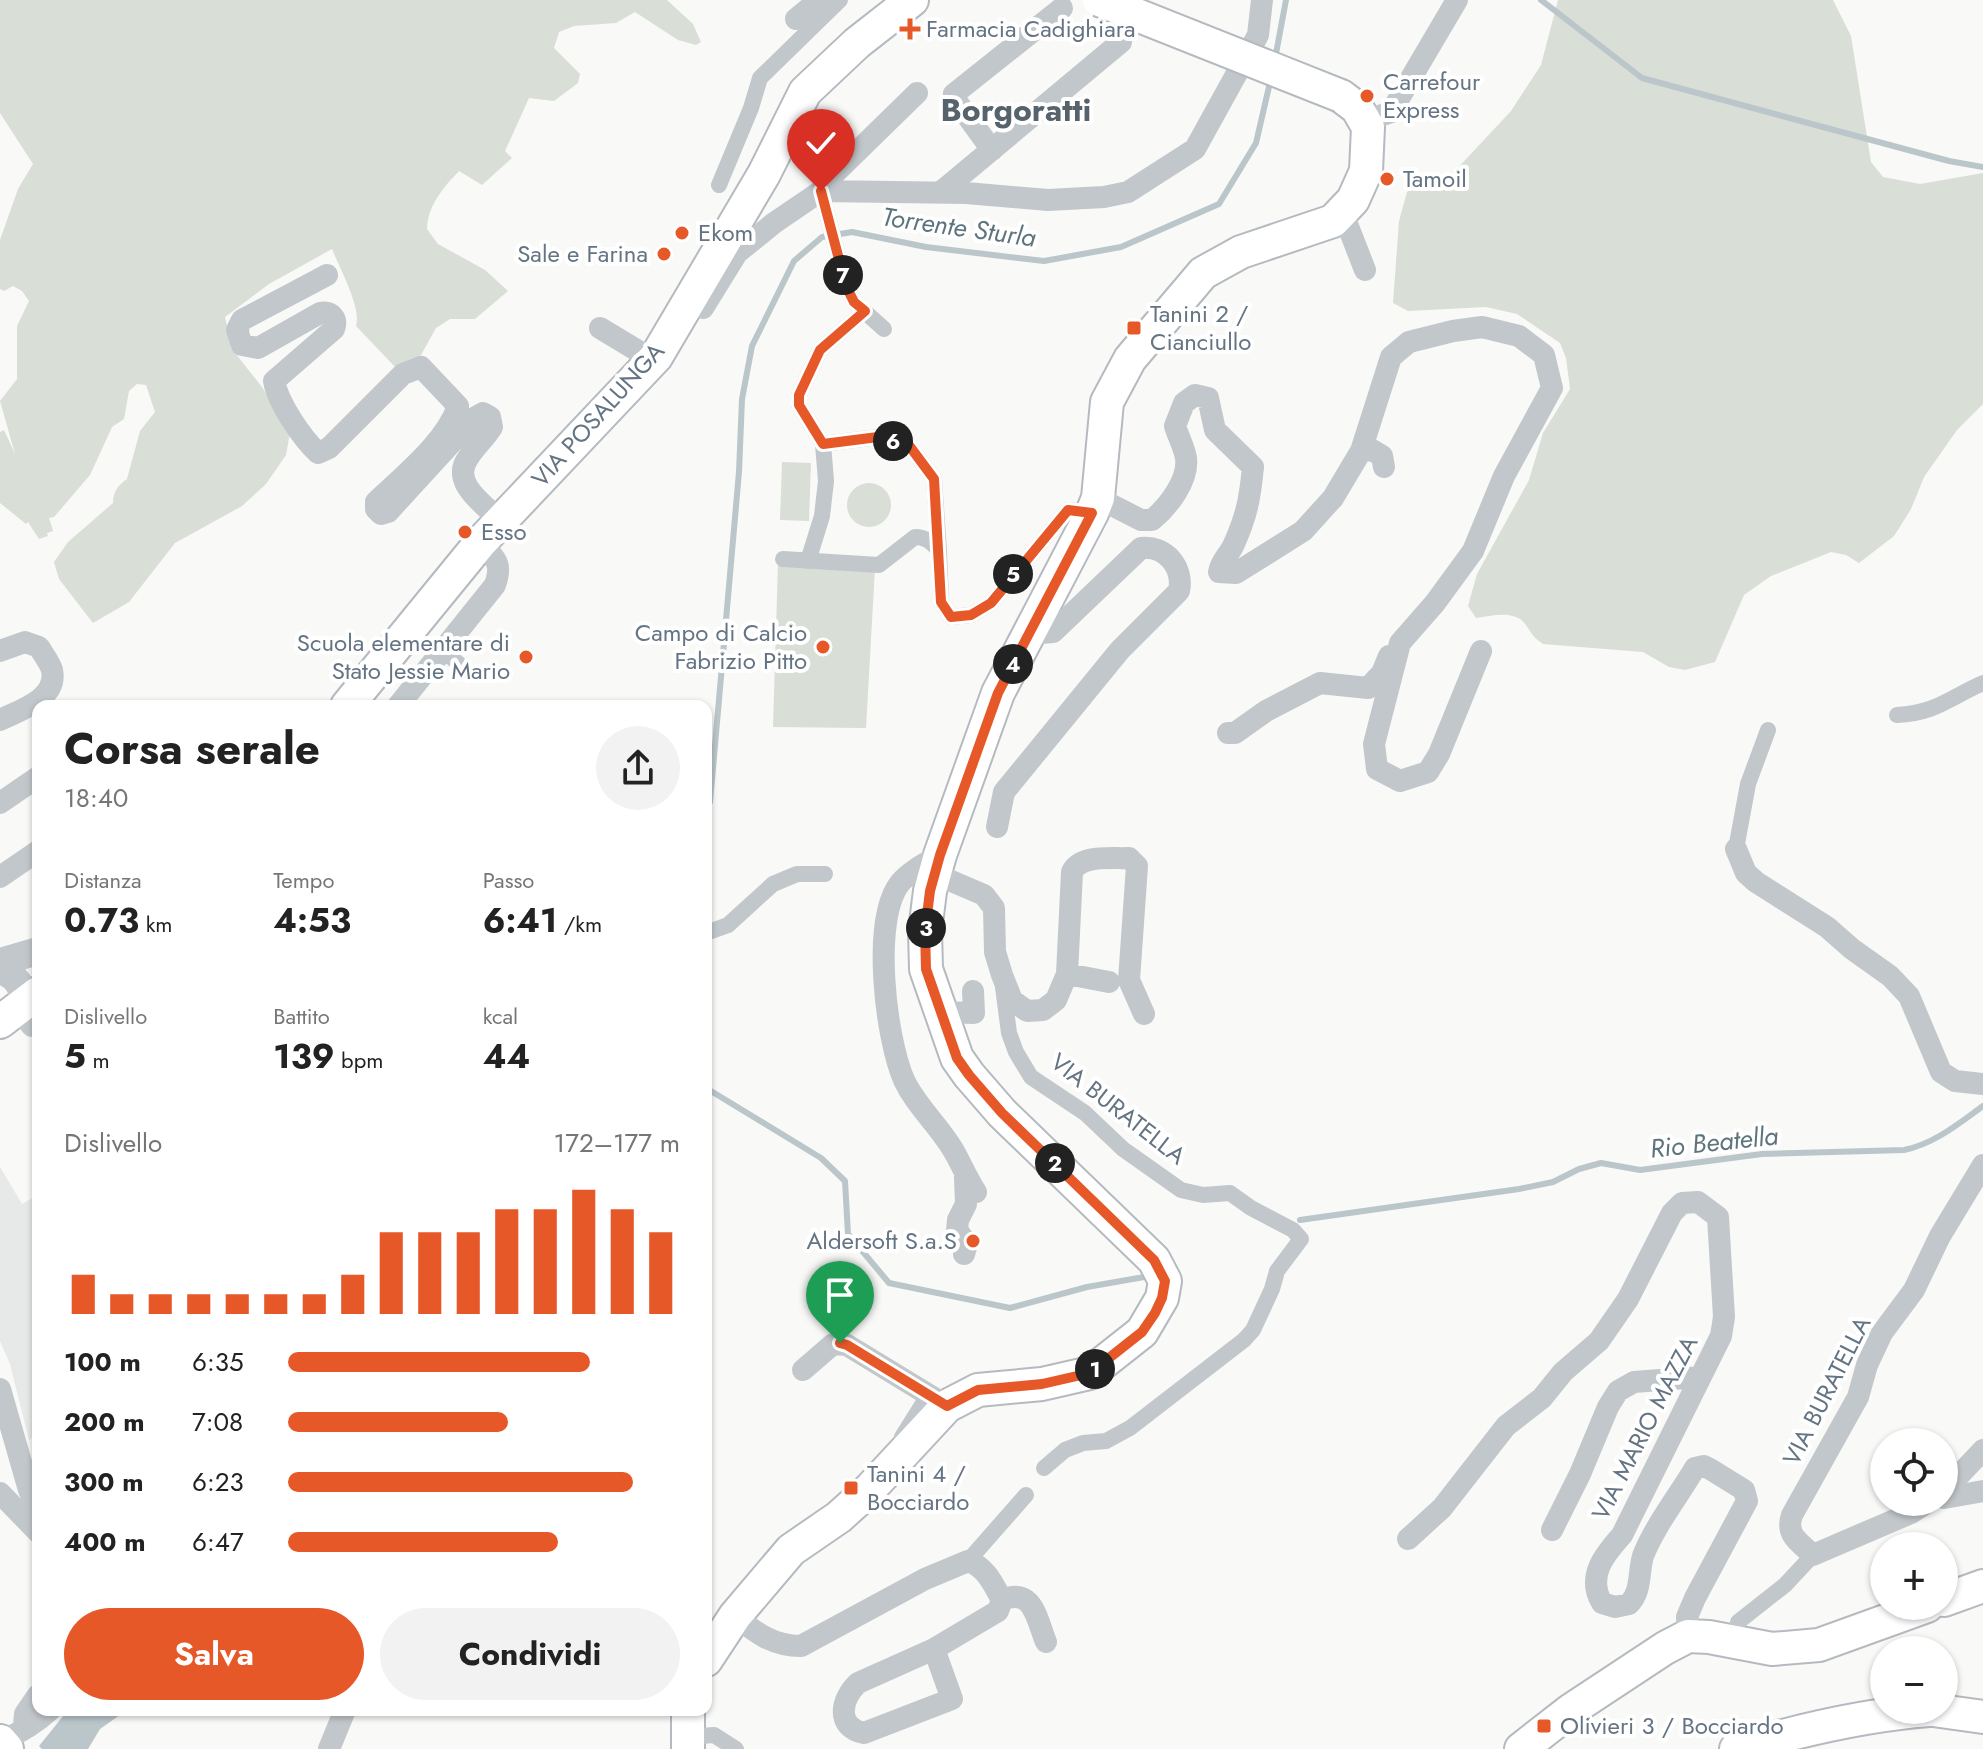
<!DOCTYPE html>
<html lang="it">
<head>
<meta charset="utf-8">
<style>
  :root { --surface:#fff; --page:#f2f2f2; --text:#222; --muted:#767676; --accent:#e75829 }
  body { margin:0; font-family:Jost,sans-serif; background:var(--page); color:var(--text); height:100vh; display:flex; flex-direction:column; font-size:30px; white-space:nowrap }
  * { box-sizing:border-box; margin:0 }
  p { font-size:26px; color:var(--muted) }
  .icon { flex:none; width:44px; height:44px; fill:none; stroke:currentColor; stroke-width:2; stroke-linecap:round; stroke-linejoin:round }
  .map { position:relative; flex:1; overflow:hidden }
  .side { position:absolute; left:32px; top:700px; width:680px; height:1016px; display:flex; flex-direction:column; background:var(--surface); border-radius:16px; box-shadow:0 2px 6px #0004 }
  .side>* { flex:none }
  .controls { position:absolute; left:1870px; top:1428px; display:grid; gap:16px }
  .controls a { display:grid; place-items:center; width:88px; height:88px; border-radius:50%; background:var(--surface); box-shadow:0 2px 6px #0004; font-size:40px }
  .pin { position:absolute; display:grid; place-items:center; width:68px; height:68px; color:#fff; margin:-82px -34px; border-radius:50% 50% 50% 0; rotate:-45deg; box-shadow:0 0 8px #0007 }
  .pin .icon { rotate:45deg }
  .km { position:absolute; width:40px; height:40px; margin:-20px; border-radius:50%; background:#222; color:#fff; font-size:22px; line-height:40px; text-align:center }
  .round { display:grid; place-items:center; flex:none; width:84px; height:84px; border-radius:42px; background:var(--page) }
  .head { display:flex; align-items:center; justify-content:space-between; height:136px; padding:0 32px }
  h1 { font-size:44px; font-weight:700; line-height:60px }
  .figures { display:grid; grid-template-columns:repeat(3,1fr); gap:12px; height:136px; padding:8px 32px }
  .figures div { display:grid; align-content:center }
  .figures b { font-size:34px; font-weight:700 }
  .figures small { font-size:22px; font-weight:400 }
  .figures p { font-size:22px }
  .chart { height:224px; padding:16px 32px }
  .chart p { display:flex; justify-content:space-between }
  .chart svg { width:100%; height:144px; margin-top:8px; stroke:var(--accent); stroke-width:6 }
  .primary-button { display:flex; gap:16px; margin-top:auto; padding:16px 32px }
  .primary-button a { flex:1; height:92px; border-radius:48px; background:var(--accent); color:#fff; font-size:32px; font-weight:700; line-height:92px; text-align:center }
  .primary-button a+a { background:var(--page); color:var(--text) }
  ul { padding:0 32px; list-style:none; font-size:26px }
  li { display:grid; grid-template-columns:128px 96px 1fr; align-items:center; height:60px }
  li i { height:20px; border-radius:10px; background:var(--accent) }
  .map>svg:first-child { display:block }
  .built { fill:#e7e8e8 }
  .green { fill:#d9ded6 }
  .water { fill:#bac6ca }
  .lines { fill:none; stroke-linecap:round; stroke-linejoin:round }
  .stream { stroke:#bac6ca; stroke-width:6 }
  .secondary-casing { stroke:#b5bac0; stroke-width:36 }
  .primary-casing { stroke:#b4b9be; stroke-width:38 }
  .pedestrian { stroke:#c2c7cb; stroke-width:16 }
  .minor { stroke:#c2c7cb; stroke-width:22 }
  .tertiary { stroke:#c2c7cb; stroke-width:28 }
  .secondary { stroke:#fff; stroke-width:32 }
  .primary { stroke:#fff; stroke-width:34 }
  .secondary-bridge-casing { stroke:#b5bac0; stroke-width:36; stroke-linecap:butt }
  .secondary-bridge { stroke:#fff; stroke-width:32 }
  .route-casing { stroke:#fff; stroke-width:16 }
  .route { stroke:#e75829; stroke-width:10 }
  .poi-dot { fill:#e75829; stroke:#fff; stroke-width:3 }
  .labels { text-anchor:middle; stroke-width:8; stroke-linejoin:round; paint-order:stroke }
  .poi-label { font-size:24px; fill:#647483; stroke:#fff; text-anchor:start }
  .street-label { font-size:24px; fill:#647483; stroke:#fff }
  .water-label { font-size:26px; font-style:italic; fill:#5e747c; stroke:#fff }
  .district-label { font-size:32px; font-weight:bold; fill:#56636d; stroke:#fff }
</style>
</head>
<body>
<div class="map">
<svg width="1983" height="1749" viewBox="0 0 1983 1749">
  <rect width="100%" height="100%" fill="#f9f9f7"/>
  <!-- built -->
  <path class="built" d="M0 1167 22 1204 38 1195V1433L29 1440 10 1364 0 1341Z"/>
  <!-- green -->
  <path class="green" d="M0 0H667L693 24 701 42 696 45 678 40 635 12 616 23 574 26 559 32 554 48 580 74 578 83 554 101 529 98 505 151 512 158 482 185 459 171C443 188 428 205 427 229L438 244 485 270 508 291 475 319H450L436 328 421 355 398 370 356 326C362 308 339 267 332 249L269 284 225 317 232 349 262 387 290 433 286 455 266 484 242 506 175 543 129 602 93 623 59 579 54 562 68 542 113 503C113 492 118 485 127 479L140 431 155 412 146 385 137 384 129 391 124 419 112 427 90 475 54 517 49 518 53 531 47 533 48 536 39 539 28 522 26 524 0 503V432L4 430 15 454 0 401 17 379V326L29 301 22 291 13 286 4 291 0 289V240L18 189 33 164 0 113Z
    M1558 0H1833L1851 36 1871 162 1883 177 1920 184 1983 173V404L1957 430 1924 477 1911 509 1894 536 1859 563 1846 555 1831 552 1771 576 1744 595 1715 662 1685 670 1669 667 1643 652 1543 644C1534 638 1532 634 1526 625 1515 609 1492 616 1476 618L1468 606 1477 574 1529 480 1543 433 1570 389 1566 358 1560 343 1517 314 1486 307 1408 311 1393 303 1399 221 1407 192 1420 182 1454 172 1511 111 1541 65Z
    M782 462 811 463 809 521 780 520Z
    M847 505a22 22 0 1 1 44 0a22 22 0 1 1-44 0Z
    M778 564 875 568 866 728 773 727Z"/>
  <!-- water -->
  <path class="water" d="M68 1710H127L100 1729 88 1749H42L39 1746Z"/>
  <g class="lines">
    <!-- stream -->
    <path class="stream" d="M1541 0 1642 78 1949 161 1983 167
      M1275 59 1286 0
      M706 808 710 802 739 472 742 399 752 346 794 261 822 237 852 232 926 247 1044 261 1121 247 1219 204 1256 143 1271 78
      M706 1088 821 1158 845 1181 848 1234 889 1283 1010 1308 1087 1287 1144 1277
      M1300 1220 1519 1189 1553 1182 1579 1169 1601 1163 1640 1170 1762 1154 1904 1150C1934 1144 1958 1124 1983 1106"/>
    <defs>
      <path id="secondary" d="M347 706 481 542 656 357 764 174 805 92 857 43 912 0
        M0 1022 38 993
        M1944 1600 1983 1586
        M706 1660 735 1616 791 1550 839 1517 869 1490 947 1406 978 1390 1042 1384 1090 1373 1142 1332 1162 1298 1165 1281 1154 1260 1002 1113 969 1075 957 1058 926 969 925 931 930 891 940 855 998 693 1092 513 1098 498 1107 402 1130 359 1203 273 1241 252 1333 221 1353 200 1366 171 1368 127 1357 108 1341 96
        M688 1710V1749
        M1933 1710 1983 1717
        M1521 1749 1571 1710 1665 1648 1688 1636 1709 1637 1772 1649 1819 1645 1927 1606
        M1736 1749C1800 1730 1863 1715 1929 1710"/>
      <path id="primary" d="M0 1742 6 1749"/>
    </defs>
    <!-- secondary casing -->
    <use href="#secondary" class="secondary-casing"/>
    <!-- primary casing -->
    <use href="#primary" class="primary-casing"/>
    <!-- pedestrian -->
    <path class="pedestrian" d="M719 185 751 108 760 78 840 0
      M821 191 846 286 854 302 884 329
      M823 444 878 437 908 444 934 479 939 550
      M783 559 879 565 915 537C926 537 931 542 939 550L941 602 951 617 971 615 991 603 1068 510 1092 513
      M808 561 822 516 826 481 823 444 799 405V395L820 350 865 311
      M444 651 459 664
      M1897 715C1936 713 1949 698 1983 683
      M1736 849 1748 784 1768 730
      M706 933 728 925 773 884 797 874H825
      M1003 987 1009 1033 1016 1052 1031 1077 1085 1113 1123 1149 1181 1190 1203 1195 1230 1193 1251 1208 1293 1230 1301 1239 1277 1271 1272 1289 1253 1330 1244 1340 1130 1428 1106 1441 1083 1443 1065 1450 1044 1468
      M902 1437 929 1394
      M968 1561 1026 1495
      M1738 1622 1785 1585 1813 1555
      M701 1736 714 1735 736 1749"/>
    <!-- minor -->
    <path class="minor" d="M796 19 819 0
      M1365 121 1391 112 1457 0
      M992 150 957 102 954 94 1062 8
      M821 191 830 178 917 93
      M941 192 1121 42
      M1342 211 1365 270
      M327 275 242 320 237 330 242 345 258 348 320 313C331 311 338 318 334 329L274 381C278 403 302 438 318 453L329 448 403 374 421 367 458 406C446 442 403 476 376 502V509L381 514 388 512 474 418 483 413 490 417 492 427C485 438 475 447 468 458 450 483 485 505 501 521
      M703 308 737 253 774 223 821 191 966 193 1048 200 1104 197 1128 192 1195 149 1258 35 1262 0
      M600 328 653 360
      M1361 451 1372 450 1382 456 1384 467
      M1098 498 1141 520H1152C1168 507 1189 480 1186 458 1184 447 1178 436 1175 426L1184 403 1195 395 1208 398 1215 430 1253 467C1250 498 1247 515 1234 544 1230 554 1221 560 1219 572L1236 573 1303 531 1333 498 1361 451 1391 357 1409 342 1453 331 1482 327 1519 336 1544 355 1552 388 1504 476 1473 551 1435 603 1400 643 1374 744 1377 769 1400 781 1428 772 1439 754 1481 651
      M0 651 25 642 39 647C43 654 50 663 52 670 58 699 20 710 0 720
      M398 706 495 585C503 562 495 559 481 542
      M1228 733H1235L1266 711 1320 683 1368 688 1382 673 1389 656
      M0 803 38 777
      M997 827 1004 792 1120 650 1179 591C1184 568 1166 545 1141 548L1053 632 1029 634
      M1736 849 1746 873 1756 882 1827 927 1852 949 1890 976 1909 996 1941 1072 1955 1081 1983 1084
      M940 855C926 863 910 871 900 883 871 920 886 1039 904 1080 917 1108 942 1128 956 1155 963 1168 968 1180 976 1192
      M935 874 984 895 994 908 995 952 1002 975 1012 1000 1027 1011 1043 1010 1056 1000 1067 974 1072 872C1081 854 1111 859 1129 858L1137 866 1129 980 1144 1014
      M0 877 38 851
      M1067 974 1109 982
      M18 1009 32 1026 38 1027
      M939 1012 974 1013 973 991
      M964 1254 967 1244 957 1230 958 1220 966 1204 965 1177
      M803 1370 833 1344 847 1345 947 1406
      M0 1389 29 1490 38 1507
      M1944 1491 1983 1450
      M0 1493 38 1532
      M1944 1498 1983 1491
      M1928 1502 1911 1513 1813 1555C1799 1542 1785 1535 1792 1515L1858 1397 1867 1365 1882 1333 1914 1290 1940 1236 1983 1165
      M1552 1530 1580 1474 1608 1407 1618 1391 1634 1382 1699 1377
      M1408 1539 1442 1508 1506 1426 1542 1398 1563 1372 1599 1341 1628 1299 1672 1213 1682 1203 1698 1202 1718 1217 1724 1317 1721 1336 1622 1535C1605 1554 1586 1576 1602 1603L1615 1607 1629 1604C1642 1591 1638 1573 1643 1556 1654 1527 1679 1495 1695 1468L1704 1466 1710 1469 1744 1490 1747 1501 1695 1598 1687 1617 1688 1636
      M1002 1600C1033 1587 1036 1617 1046 1642
      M735 1616C756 1633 773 1646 801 1646L925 1579 968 1561C986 1567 993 1584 1002 1600L998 1611 934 1649 858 1683C841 1699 835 1727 864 1733L952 1699 934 1649
      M24 1726 25 1714 38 1695
      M0 1741C18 1734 36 1723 50 1710
      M329 1749 345 1710"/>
    <!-- tertiary -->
    <path class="tertiary" d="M0 962 38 951
      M0 970C17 976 23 986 24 1003"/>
    <!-- secondary -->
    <use href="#secondary" class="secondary"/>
    <!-- primary -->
    <use href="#primary" class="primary"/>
    <defs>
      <path id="secondary-bridge" d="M1099 0 1341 96"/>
    </defs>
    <!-- secondary-bridge casing -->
    <use href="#secondary-bridge" class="secondary-bridge-casing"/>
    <!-- secondary-bridge -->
    <use href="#secondary-bridge" class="secondary-bridge"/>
  </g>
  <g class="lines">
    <defs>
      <path id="route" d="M821 191 846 286 854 302 865 311 820 350 799 395V405L823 444 878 437 908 444 934 479 941 602 951 617 971 615 991 603 1068 510 1092 513 998 693 940 855 930 891 925 931 926 969 957 1058 969 1075 1002 1113 1154 1260 1165 1281 1162 1298 1155 1313 1142 1332 1090 1373 1042 1384 978 1390 947 1406 847 1345 840 1343"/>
    </defs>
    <!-- route casing -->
    <use href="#route" class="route-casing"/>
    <!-- route -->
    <use href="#route" class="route"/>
  </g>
  <!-- markers -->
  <g class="poi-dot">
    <path d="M906 17h8v8h8v8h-8v8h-8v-8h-8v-8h8z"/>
    <circle cx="1367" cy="96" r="8"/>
    <circle cx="1387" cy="179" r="8"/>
    <circle cx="682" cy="233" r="8"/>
    <circle cx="664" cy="254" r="8"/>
    <rect x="1126" y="320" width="16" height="16" rx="4"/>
    <circle cx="465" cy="532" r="8"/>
    <circle cx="823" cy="647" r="8"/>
    <circle cx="526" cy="657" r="8"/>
    <circle cx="973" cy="1241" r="8"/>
    <rect x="843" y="1480" width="16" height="16" rx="4"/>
    <rect x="1536" y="1718" width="16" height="16" rx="4"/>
  </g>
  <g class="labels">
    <!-- poi labels -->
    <g class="poi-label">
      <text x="926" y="37">Farmacia Cadighiara</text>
      <text x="1383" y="90">Carrefour<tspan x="1383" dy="28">Express</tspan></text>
      <text x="1403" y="187">Tamoil</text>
      <text x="698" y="241">Ekom</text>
      <text x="648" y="262" text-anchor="end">Sale e Farina</text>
      <text x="1150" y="322">Tanini 2 /<tspan x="1150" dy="28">Cianciullo</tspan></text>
      <text x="481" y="540">Esso</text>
      <text x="807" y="641" text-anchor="end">Campo di Calcio<tspan x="807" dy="28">Fabrizio Pitto</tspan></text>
      <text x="510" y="651" text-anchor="end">Scuola elementare di<tspan x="510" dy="28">Stato Jessie Mario</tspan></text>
      <text x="957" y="1249" text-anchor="end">Aldersoft S.a.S</text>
      <text x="867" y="1482">Tanini 4 /<tspan x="867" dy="28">Bocciardo</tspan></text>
      <text x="1560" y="1734">Olivieri 3 / Bocciardo</text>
    </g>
    <!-- street labels -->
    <g class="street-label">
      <text transform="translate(598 415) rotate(-48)" y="8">VIA POSALUNGA</text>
      <text transform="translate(1118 1109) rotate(38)" y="8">VIA BURATELLA</text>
      <text transform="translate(1827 1391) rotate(-63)" y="8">VIA BURATELLA</text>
      <text transform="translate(1645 1428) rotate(-63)" y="8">VIA MARIO MAZZA</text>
    </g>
    <!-- water labels -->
    <g class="water-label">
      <text transform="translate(959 227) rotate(8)" y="9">Torrente Sturla</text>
      <text transform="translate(1714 1142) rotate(-6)" y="9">Rio Beatella</text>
    </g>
    <!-- district labels -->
    <g class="district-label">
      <text x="1016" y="121">Borgoratti</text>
    </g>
  </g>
</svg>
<div class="controls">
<a><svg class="icon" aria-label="locate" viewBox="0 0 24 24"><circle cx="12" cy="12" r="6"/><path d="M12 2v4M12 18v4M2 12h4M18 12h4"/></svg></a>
<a>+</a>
<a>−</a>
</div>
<div class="pin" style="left:840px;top:1343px;background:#1e9e55"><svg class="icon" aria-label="arrive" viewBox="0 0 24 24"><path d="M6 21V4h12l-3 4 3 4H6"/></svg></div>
<div class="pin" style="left:821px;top:191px;background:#d93025"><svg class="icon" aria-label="check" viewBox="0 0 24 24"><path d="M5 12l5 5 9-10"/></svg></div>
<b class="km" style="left:1095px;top:1369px">1</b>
<b class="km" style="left:1055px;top:1163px">2</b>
<b class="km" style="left:926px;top:928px">3</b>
<b class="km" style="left:1013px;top:664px">4</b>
<b class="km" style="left:1013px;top:574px">5</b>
<b class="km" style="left:893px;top:441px">6</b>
<b class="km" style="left:843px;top:275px">7</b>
<section class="side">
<div class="head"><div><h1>Corsa serale</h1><p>18:40</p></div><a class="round"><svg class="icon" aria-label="share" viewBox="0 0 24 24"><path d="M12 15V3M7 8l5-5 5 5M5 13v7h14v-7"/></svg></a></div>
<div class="figures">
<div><p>Distanza</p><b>0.73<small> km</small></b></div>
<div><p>Tempo</p><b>4:53</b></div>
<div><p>Passo</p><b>6:41<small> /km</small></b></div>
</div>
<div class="figures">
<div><p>Dislivello</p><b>5<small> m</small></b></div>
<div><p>Battito</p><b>139<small> bpm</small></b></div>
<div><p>kcal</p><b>44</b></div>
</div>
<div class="chart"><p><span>Dislivello</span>172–177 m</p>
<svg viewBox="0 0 160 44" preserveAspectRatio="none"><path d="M5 44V32M15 44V38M25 44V38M35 44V38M45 44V38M55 44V38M65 44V38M75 44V32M85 44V19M95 44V19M105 44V19M115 44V12M125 44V12M135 44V6M145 44V12M155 44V19"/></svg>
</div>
<ul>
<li><b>100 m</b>6:35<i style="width:77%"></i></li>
<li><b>200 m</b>7:08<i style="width:56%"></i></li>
<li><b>300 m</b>6:23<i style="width:88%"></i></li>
<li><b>400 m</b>6:47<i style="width:69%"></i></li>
</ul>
<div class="primary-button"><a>Salva</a><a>Condividi</a></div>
</section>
</div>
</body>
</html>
